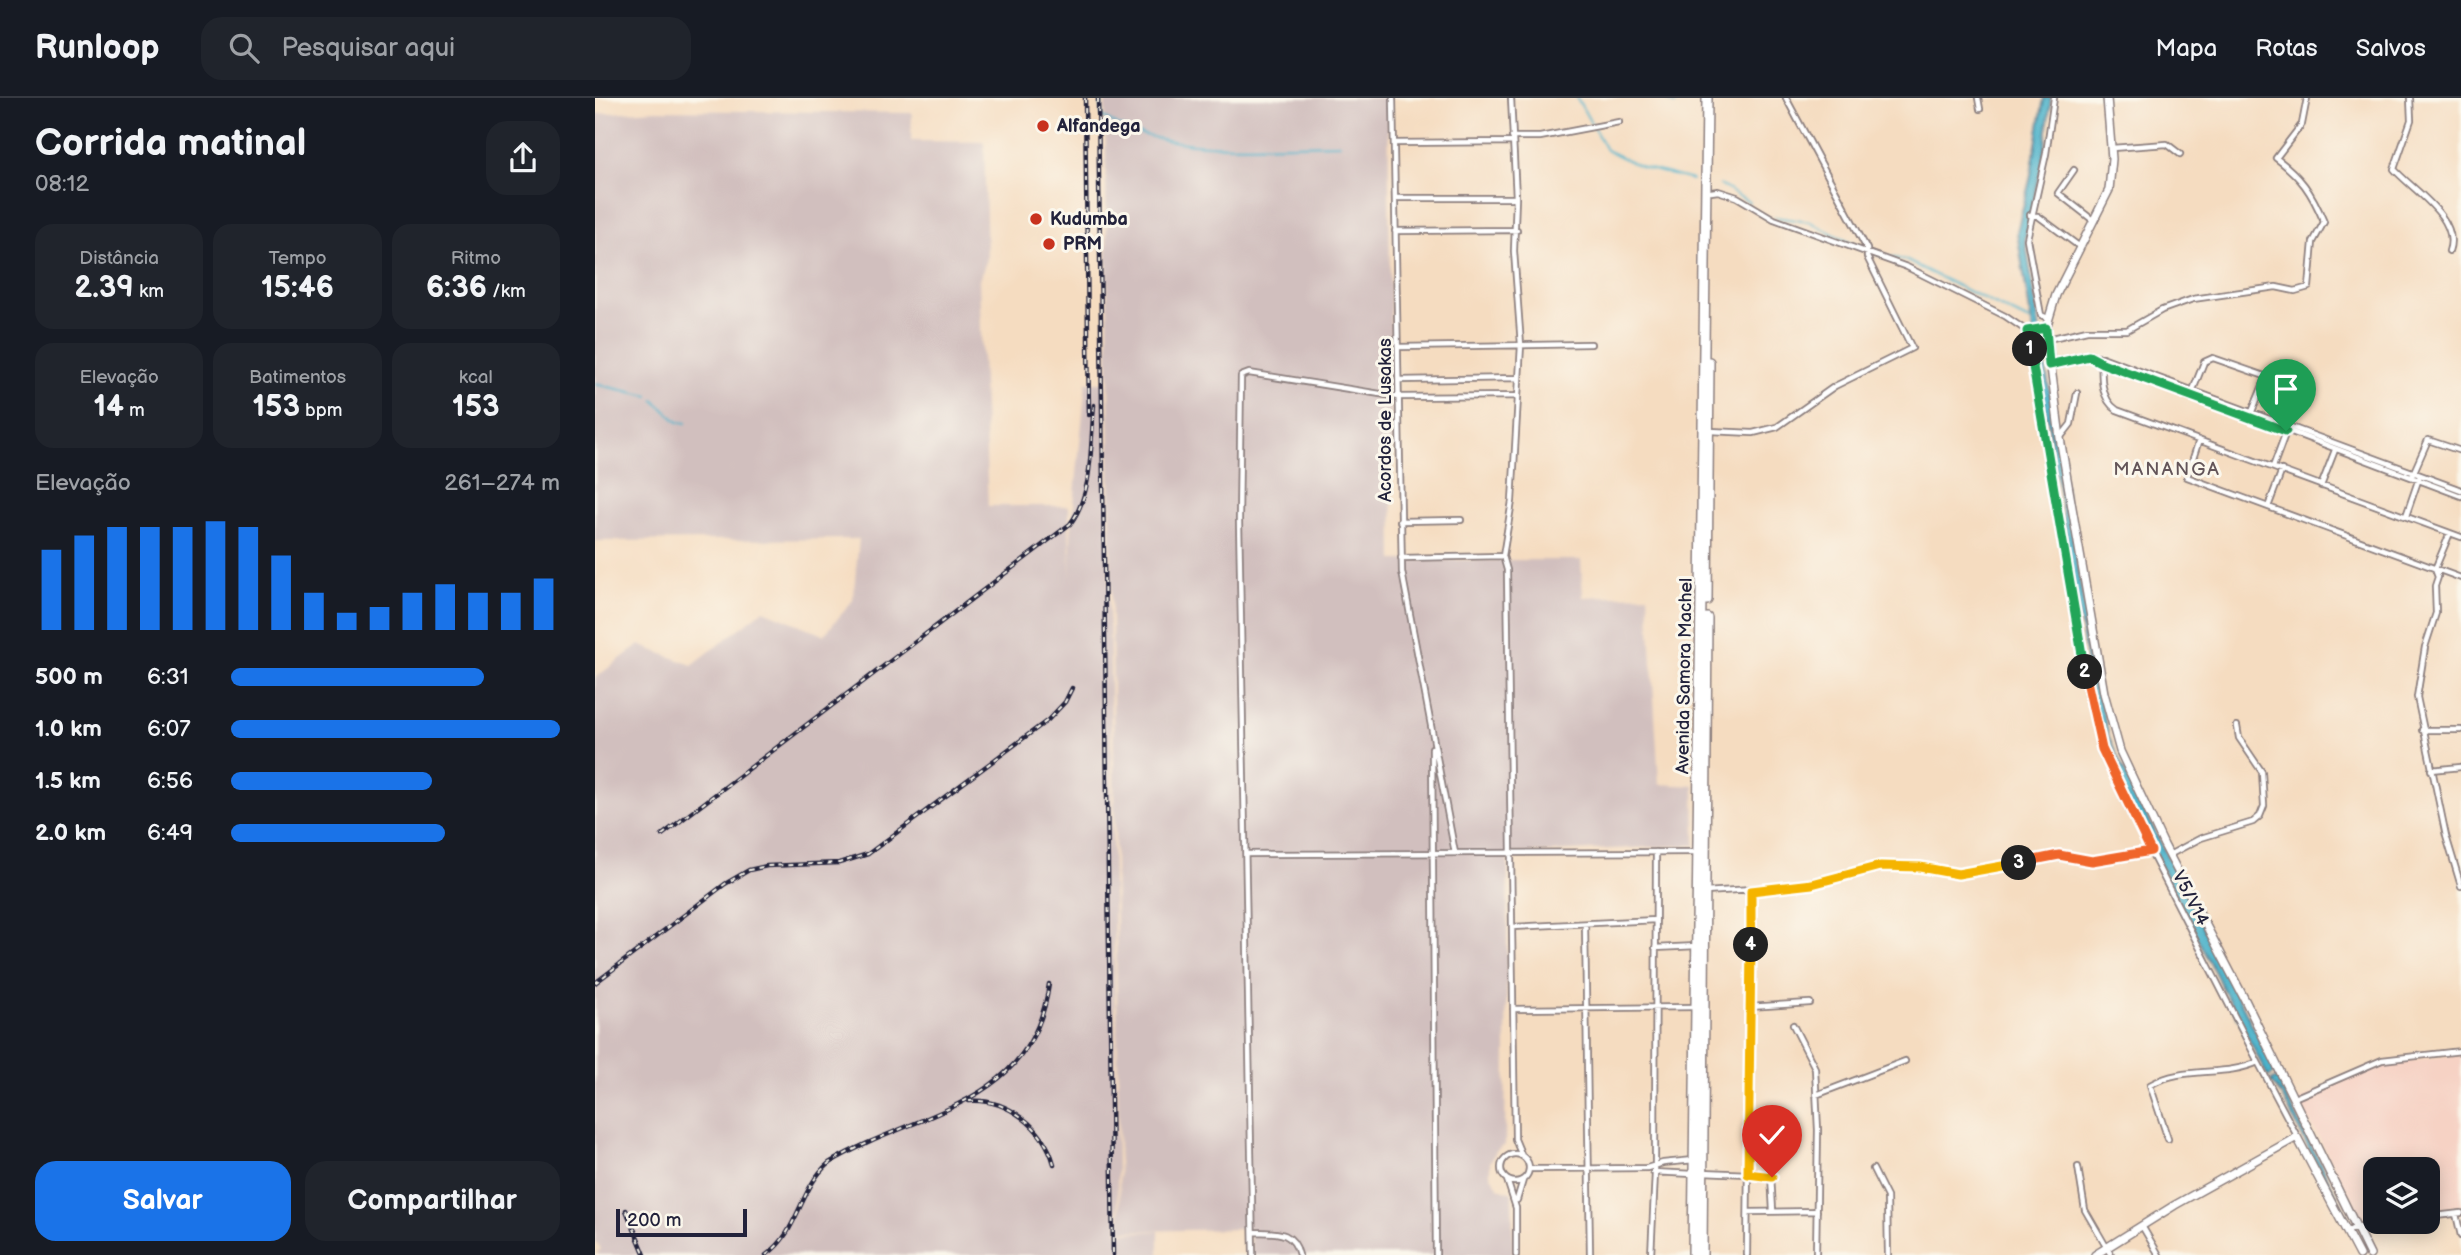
<!DOCTYPE html>
<html lang="pt">
<head>
<meta charset="utf-8">
<style>
  :root { --surface:#171b24; --page:#20242c; --text:#f1f3f6; --muted:#9ea1a6; --line:#363941; --accent:#1a73e8 }
  body { margin:0; font-family:"Balsamiq Sans",sans-serif; background:var(--page); color:var(--text); height:100vh; display:flex; flex-direction:column; font-size:26px; white-space:nowrap }
  * { box-sizing:border-box; margin:0 }
  p { font-size:23px; color:var(--muted) }
  .icon { flex:none; width:38px; height:38px; fill:none; stroke:currentColor; stroke-width:2; stroke-linecap:round; stroke-linejoin:round }
  .map { position:relative; flex:1; overflow:hidden }
  .details { display:flex; flex-direction:column; background:var(--surface); width:595px }
  .details>* { flex:none }
  .controls { position:absolute; left:1768px; top:1059px; display:grid; gap:14px }
  .controls a { display:grid; place-items:center; width:77px; height:77px; border-radius:14px; background:var(--surface); box-shadow:0 4px 18px #0003; font-size:35px }
  .scale { position:absolute; left:21px; bottom:18px; width:131px; box-sizing:border-box; padding-left:7px; border:4px solid #22223b; border-top:0; font-size:19px; line-height:24px; white-space:nowrap; color:#22223b; -webkit-text-stroke:5px #fbf7ec; paint-order:stroke }
  .pin { position:absolute; display:grid; place-items:center; width:60px; height:60px; color:#fff; margin:-72px -30px; border-radius:50% 50% 50% 0; rotate:-45deg; box-shadow:0 0 7px #0007 }
  .pin .icon { rotate:45deg }
  .km { position:absolute; width:35px; height:35px; margin:-18px; border-radius:50%; background:#222; color:#fff; font-size:19px; line-height:35px; text-align:center }
  .round { display:grid; place-items:center; flex:none; width:74px; height:74px; border-radius:21px; background:var(--page) }
  .summary { display:flex; align-items:center; justify-content:space-between; height:119px; padding:0 35px }
  h1 { font-size:38px; font-weight:800; line-height:52px }
  .figures { display:grid; grid-template-columns:repeat(3,1fr); gap:10px; height:119px; padding:7px 35px }
  .figures div { display:grid; align-content:center; border-radius:18px; background:var(--page); text-align:center }
  .figures b { font-size:30px; font-weight:800 }
  .figures small { font-size:19px; font-weight:400 }
  .figures p { font-size:19px }
  .chart { height:196px; padding:14px 35px }
  .chart p { display:flex; justify-content:space-between }
  .chart svg { width:100%; height:126px; margin-top:7px; stroke:var(--accent); stroke-width:6 }
  .button { display:flex; gap:14px; margin-top:auto; padding:14px 35px }
  .button a { flex:1; height:80px; border-radius:21px; background:var(--accent); color:#fff; font-size:28px; font-weight:800; line-height:80px; text-align:center }
  .button a+a { background:var(--page); color:var(--text) }
  ul { padding:0 35px; list-style:none; font-size:23px }
  li { display:grid; grid-template-columns:112px 84px 1fr; align-items:center; height:52px }
  li i { height:18px; border-radius:9px; background:var(--accent) }
  header { display:flex; align-items:center; gap:42px; box-sizing:border-box; height:98px; padding:0 35px; background:var(--surface); border-bottom:2px solid var(--line) }
  header strong { font-size:33px }
  nav { display:flex; gap:38px; margin-inline-start:auto; font-size:24px }
  .search { width:490px; height:63px; background:var(--page); display:flex; align-items:center; gap:18px; box-sizing:border-box; padding:0 24px; border-radius:21px; color:var(--muted); font-size:26px }
  main { display:flex; flex:1; min-height:0 }
  .map>svg:first-child { display:block }
  .built { fill:#f6d2c4 }
  .industrial { fill:#d1bfbe }
  .water { fill:#4bb2ca; stroke:#366a82; stroke-width:2 }
  .lines { fill:none; stroke-linecap:round; stroke-linejoin:round }
  .stream { stroke:#4bb2ca; stroke-width:2 }
  .street-casing { stroke:#8c7f7e; stroke-width:8 }
  .secondary-casing { stroke:#8c7f7e; stroke-width:10 }
  .highway-casing { stroke:#8c7f7e; stroke-width:12 }
  .street { stroke:#fff; stroke-width:4.5 }
  .secondary { stroke:#fff; stroke-width:7 }
  .highway { stroke:#fff; stroke-width:9 }
  .rail-casing { stroke:#22223b; stroke-width:4.5 }
  .rail { stroke:#fbf7ec; stroke-width:2; stroke-dasharray:5; stroke-linecap:butt }
  .split-1-casing { stroke:#fff; stroke-width:14 }
  .split-2-casing { stroke:#fff; stroke-width:14 }
  .split-3-casing { stroke:#fff; stroke-width:14 }
  .split-4-casing { stroke:#fff; stroke-width:14 }
  .split-5-casing { stroke:#fff; stroke-width:14 }
  .split-1 { stroke:#22a559; stroke-width:9 }
  .split-2 { stroke:#22a559; stroke-width:9 }
  .split-3 { stroke:#f0652b; stroke-width:9 }
  .split-4 { stroke:#f5b400; stroke-width:9 }
  .split-5 { stroke:#f5b400; stroke-width:9 }
  .poi-dot { fill:#c8321e; stroke:#fbf7ec; stroke-width:2.5 }
  .labels { text-anchor:middle; stroke-width:6; stroke-linejoin:round; paint-order:stroke }
  .poi-label { font-size:18px; font-weight:bold; fill:#22223b; stroke:#fbf7ec; text-anchor:start }
  .street-label { font-size:18px; fill:#22223b; stroke:#fbf7ec }
  .neighbourhood-label { font-size:19px; letter-spacing:2px; fill:#635559; stroke:#fbf7ec }
</style>
</head>
<body>
<header>
<strong>Runloop</strong>
<div class="search"><svg class="icon" aria-label="search" viewBox="0 0 24 24"><circle cx="10" cy="10" r="6"/><path d="M15 15l6 6"/></svg>Pesquisar aqui</div>
<nav><a>Mapa</a><a>Rotas</a><a>Salvos</a></nav>
</header>
<main>
<section class="details">
<div class="summary"><div><h1>Corrida matinal</h1><p>08:12</p></div><a class="round"><svg class="icon" aria-label="share" viewBox="0 0 24 24"><path d="M12 15V3M7 8l5-5 5 5M5 13v7h14v-7"/></svg></a></div>
<div class="figures">
<div><p>Distância</p><b>2.39<small> km</small></b></div>
<div><p>Tempo</p><b>15:46</b></div>
<div><p>Ritmo</p><b>6:36<small> /km</small></b></div>
</div>
<div class="figures">
<div><p>Elevação</p><b>14<small> m</small></b></div>
<div><p>Batimentos</p><b>153<small> bpm</small></b></div>
<div><p>kcal</p><b>153</b></div>
</div>
<div class="chart"><p><span>Elevação</span>261–274 m</p>
<svg viewBox="0 0 160 44" preserveAspectRatio="none"><path d="M5 44V16M15 44V11M25 44V8M35 44V8M45 44V8M55 44V6M65 44V8M75 44V18M85 44V31M95 44V38M105 44V36M115 44V31M125 44V28M135 44V31M145 44V31M155 44V26"/></svg>
</div>
<ul>
<li><b>500 m</b>6:31<i style="width:77%"></i></li>
<li><b>1.0 km</b>6:07<i style="width:100%"></i></li>
<li><b>1.5 km</b>6:56<i style="width:61%"></i></li>
<li><b>2.0 km</b>6:49<i style="width:65%"></i></li>
</ul>
<div class="button"><a>Salvar</a><a>Compartilhar</a></div>
</section>
<div class="map">
<svg width="1866" height="1157" viewBox="0 0 1866 1157">
  <rect width="100%" height="100%" fill="#fbf7ec"/>
  <filter id="ink" filterUnits="userSpaceOnUse"><feTurbulence type="fractalNoise" baseFrequency=".0143" numOctaves="2"/><feDisplacementMap in="SourceGraphic" scale="14" xChannelSelector="R" yChannelSelector="G"/><feConvolveMatrix kernelMatrix="1 2 1 2 8 2 1 2 1" color-interpolation-filters="sRGB"/></filter>
  <filter id="wash" filterUnits="userSpaceOnUse"><feTurbulence type="fractalNoise" baseFrequency=".00686" numOctaves="4" result="noise"/><feDisplacementMap in="SourceGraphic" scale="28" xChannelSelector="R" yChannelSelector="G"/><feGaussianBlur stdDeviation="1.57" result="paint"/><feColorMatrix in="noise" values="0 0 0 0 0 0 0 0 0 0 0 0 0 0 0 0 0 1.4 0 .05"/><feComposite in="paint" operator="in"/></filter>
  <g filter="url(#wash)">
    <rect width="100%" height="100%" fill="#f5dcc0"/>
    <!-- built -->
    <path class="built" d="M1866 957V1108L1832 1112V1071H1780V1117L1767 1118 1703 1003 1763 974 1790 965Z"/>
    <!-- industrial -->
    <path class="industrial" d="M510 0H793L798 462H986L988 499 1053 497 1064 686 1099 688 1100 747 913 756 910 1047 901 1053 895 1064V1076L904 1090 917 1095 918 1157H657L654 1131 525 1133Z
      M60 12 317 15 316 43 389 44 392 161 384 182 393 408H474L475 481 476 437 491 284H511L523 1135 564 1133V1157H4L2 1154 6 1151 0 1143V580L44 547 97 567 169 512 229 537 258 502 264 441 0 443V16Z"/>
    <!-- water -->
    <path class="water" d="M1449 0H1456L1449 56 1430 140 1502 589 1514 639 1525 664 1677 966 1680 975 1673 979 1534 706 1511 655 1500 617 1422 134 1435 82Z
      M1682 980 1756 1125 1752 1128 1687 998 1675 983Z"/>
    <g class="lines">
      <!-- stream -->
      <path class="stream" d="M506 0 507 19C573 59 669 46 745 46
        M982 0 1011 52 1047 69 1097 82
        M1070 0 1080 7
        M1125 87 1154 104
        M1180 119 1215 124 1265 150
        M1283 157 1310 162 1434 223
        M0 286 54 298
        M59 302 83 324 91 325"/>
    </g>
  </g>
  <g filter="url(#ink)">
    <g class="lines">
      <defs>
        <path id="street" d="M798 0 807 474 860 755
          M916 0 921 100 919 153 926 247 917 403 908 458 912 472 920 1041 927 1058
          M1383 0 1385 11
          M1815 0 1816 22 1799 71C1816 91 1866 120 1854 153
          M917 39H945L1024 24
          M799 45 917 44
          M1517 50 1572 46 1585 56
          M1479 72 1463 95 1499 123
          M1116 94 1123 93 1142 99 1179 121 1312 169 1410 218 1432 233
          M800 100H921
          M1435 117 1443 118 1485 149
          M800 133 922 132
          M1453 220 1446 217 1432 141 1451 56 1459 0
          M1432 233 1489 569 1507 651 1532 708 1663 964
          M1432 233 1451 230
          M1453 241 1492 232H1532L1567 212 1598 201 1681 189 1700 193 1714 189 1718 144 1729 124C1716 93 1706 79 1681 60L1707 26 1712 0
          M803 249 996 246
          M1495 258 1866 398
          M1507 259C1506 277 1505 301 1522 312L1866 439
          M1455 267 1486 258 1507 259 1866 392
          M804 282 924 280
          M1598 292 1609 264 1618 260 1701 289
          M1656 316 1671 280
          M1115 333 1158 335 1182 329 1240 288 1317 250 1272 159V151L1191 0
          M1465 340 1476 326 1482 295
          M1604 342 1592 379 1866 480
          M1678 369 1692 331
          M1818 376 1833 342 1866 353
          M1726 388 1740 352
          M1673 409 1687 372
          M1811 418 1824 380
          M805 423 866 422
          M1855 435 1840 471 1843 479 1840 488 1841 515 1830 549 1822 599 1851 738 1866 788
          M806 460 908 458
          M1827 632H1866
          M837 650 841 1157
          M1836 672 1866 669
          M652 756 1102 754
          M1574 757 1606 740 1658 724 1665 718 1669 708 1667 674 1644 640 1642 628
          M1110 794 1203 788 1285 768 1325 769 1363 776 1456 758 1497 763 1556 753
          M990 826 995 1157
          M917 829 1061 822
          M1060 850 1102 848
          M1154 909 1215 905
          M918 911 1100 909
          M1198 927 1220 970 1223 1032 1221 1157
          M1221 997 1310 963
          M1699 1000 1787 962 1866 953
          M1573 1041 1555 987C1589 967 1628 980 1663 964L1702 1038
          M906 1070a14 14 0 1 1 28 0a14 14 0 1 1-28 0Z
          M1483 1069 1490 1112 1516 1157
          M934 1071 1052 1070 1068 1065 1099 1062
          M1278 1071 1292 1099 1293 1157
          M1058 1074 1098 1076
          M1108 1074 1176 1077 1178 1113
          M912 1082 921 1110V1157
          M922 1102 928 1082
          M1154 1114 1222 1113
          M1861 1116 1866 1138
          M1832 1119 1866 1115
          M1547 1128 1564 1157
          M658 1134C680 1135 698 1131 704 1157
          M1752 1134 1761 1129 1791 1124
          M658 1157 644 422 646 278 654 275 804 299 923 298
          M1056 1157 1060 1075 1061 754
          M1152 1157 1156 793"/>
        <path id="secondary" d="M1512 0 1517 61 1514 92 1461 197 1451 230 1465 340 1509 595 1525 653 1569 747 1650 902 1775 1157
          M1500 1157 1580 1107 1702 1039 1764 1157"/>
        <path id="highway" d="M1112 502 1114 264
          M1098 1157 1112 0
          M1107 1157 1112 520"/>
      </defs>
      <!-- street casing -->
      <use href="#street" class="street-casing"/>
      <!-- secondary casing -->
      <use href="#secondary" class="secondary-casing"/>
      <!-- highway casing -->
      <use href="#highway" class="highway-casing"/>
      <!-- street -->
      <use href="#street" class="street"/>
      <!-- secondary -->
      <use href="#secondary" class="secondary"/>
      <!-- highway -->
      <use href="#highway" class="highway"/>
      <defs>
        <path id="rail" d="M490 0 494 317
          M503 0 518 1157
          M67 737 475 426C499 395 495 345 499 307
          M0 885 130 786 154 772 172 768 244 765 273 756 453 622 470 604 477 590
          M374 1003C412 1000 449 1029 459 1066
          M31 1112 50 1157
          M171 1157C204 1135 204 1090 234 1065 324 1011 437 1010 454 886"/>
      </defs>
      <!-- rail casing -->
      <use href="#rail" class="rail-casing"/>
      <!-- rail -->
      <use href="#rail" class="rail"/>
    </g>
  </g>
  <g class="lines" filter="url(#ink)">
    <defs>
      <path id="split-1" d="M1435 251 1432 233 1451 230 1454 267 1494 258 1507 265 1691 333"/>
      <path id="split-2" d="M1435 251 1490 574"/>
      <path id="split-3" d="M1424 765 1464 757 1497 763 1556 753 1507 651 1490 574"/>
      <path id="split-4" d="M1156 847V793L1217 786 1285 768 1325 769 1363 776 1424 765"/>
      <path id="split-5" d="M1156 847 1153 1076 1177 1079"/>
    </defs>
    <!-- split-1 casing -->
    <use href="#split-1" class="split-1-casing"/>
    <!-- split-2 casing -->
    <use href="#split-2" class="split-2-casing"/>
    <!-- split-3 casing -->
    <use href="#split-3" class="split-3-casing"/>
    <!-- split-4 casing -->
    <use href="#split-4" class="split-4-casing"/>
    <!-- split-5 casing -->
    <use href="#split-5" class="split-5-casing"/>
    <!-- split-1 -->
    <use href="#split-1" class="split-1"/>
    <!-- split-2 -->
    <use href="#split-2" class="split-2"/>
    <!-- split-3 -->
    <use href="#split-3" class="split-3"/>
    <!-- split-4 -->
    <use href="#split-4" class="split-4"/>
    <!-- split-5 -->
    <use href="#split-5" class="split-5"/>
  </g>
  <!-- markers -->
  <g class="poi-dot">
    <circle cx="448" cy="28" r="7"/>
    <circle cx="441" cy="121" r="7"/>
    <circle cx="454" cy="146" r="7"/>
  </g>
  <g class="labels">
    <!-- poi labels -->
    <g class="poi-label">
      <text x="462" y="34">Alfandega</text>
      <text x="455" y="127">Kudumba</text>
      <text x="468" y="152">PRM</text>
    </g>
    <!-- street labels -->
    <g class="street-label">
      <text transform="translate(790 322) rotate(-90)" y="6">Acordos de Lusakas</text>
      <text transform="translate(1089 578) rotate(-89)" y="6">Avenida Samora Machel</text>
      <text transform="translate(1596 800) rotate(63)" y="6">V5/V14</text>
    </g>
    <!-- neighbourhood labels -->
    <g class="neighbourhood-label">
      <text x="1572" y="377">MANANGA</text>
    </g>
  </g>
</svg>
<div class="controls">
<a><svg class="icon" aria-label="layers" viewBox="0 0 24 24"><path d="M12 4l9 5-9 5-9-5zM3 14l9 5 9-5"/></svg></a>
</div>
<div class="scale">200 m</div>
<div class="pin" style="left:1691px;top:333px;background:#1e9e55"><svg class="icon" aria-label="arrive" viewBox="0 0 24 24"><path d="M6 21V4h12l-3 4 3 4H6"/></svg></div>
<div class="pin" style="left:1177px;top:1079px;background:#d93025"><svg class="icon" aria-label="check" viewBox="0 0 24 24"><path d="M5 12l5 5 9-10"/></svg></div>
<b class="km" style="left:1435px;top:251px">1</b>
<b class="km" style="left:1490px;top:574px">2</b>
<b class="km" style="left:1424px;top:765px">3</b>
<b class="km" style="left:1156px;top:847px">4</b>
</div>
</main>
</body>
</html>
